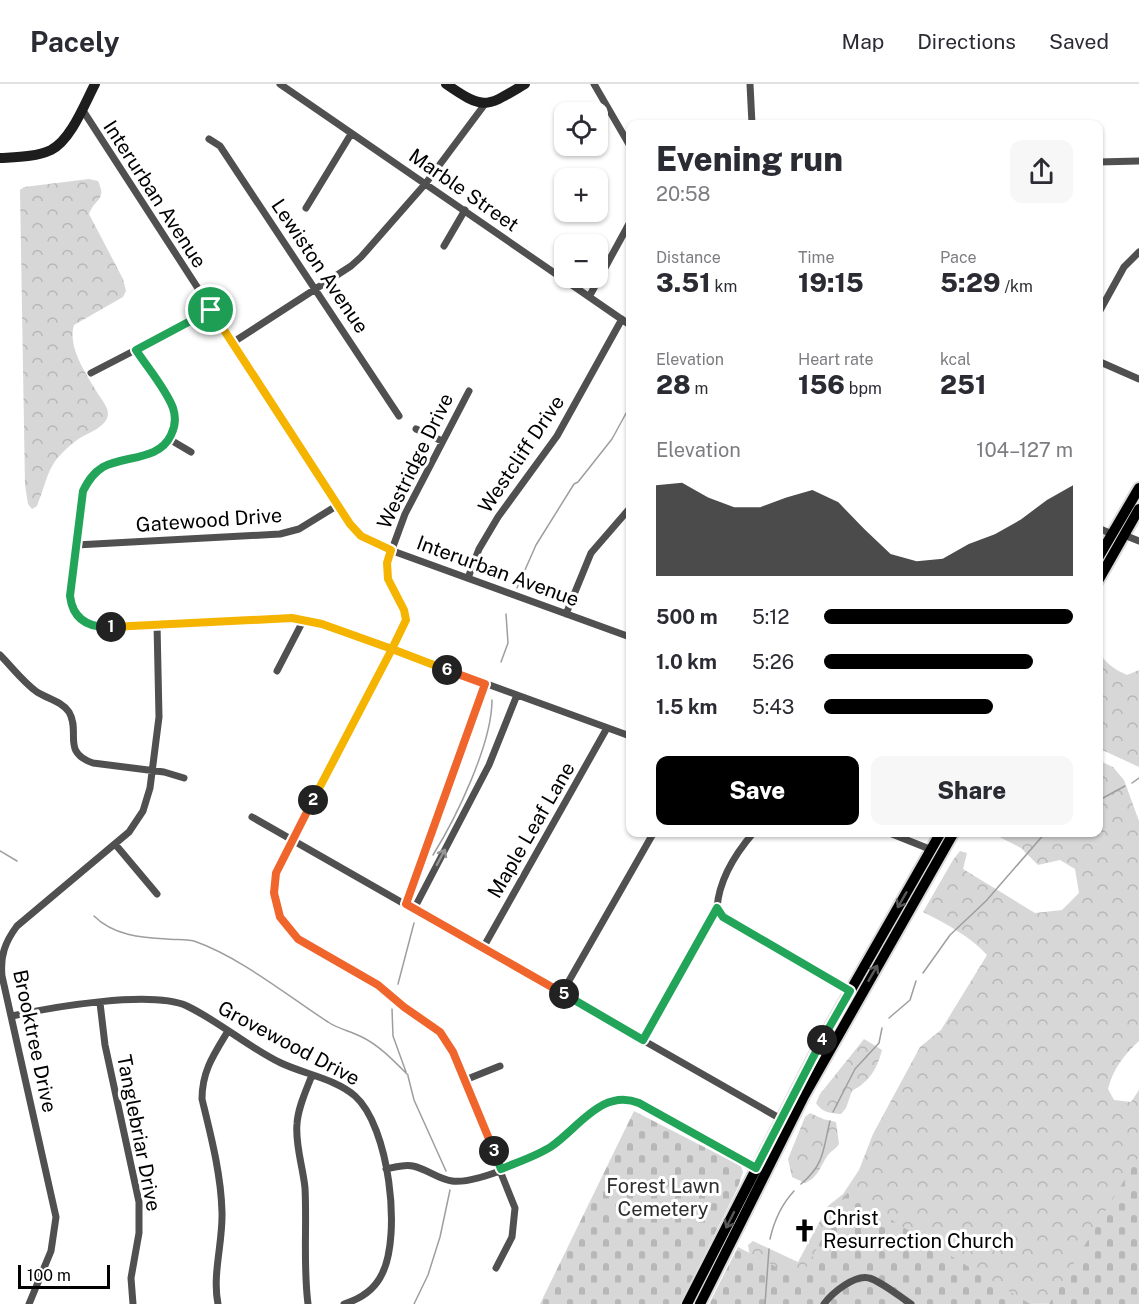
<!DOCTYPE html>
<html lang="en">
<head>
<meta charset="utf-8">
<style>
  :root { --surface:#fff; --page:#f7f7f7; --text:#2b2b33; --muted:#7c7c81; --line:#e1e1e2; --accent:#000 }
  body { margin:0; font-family:"Public Sans",sans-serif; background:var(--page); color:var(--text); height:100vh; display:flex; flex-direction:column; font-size:22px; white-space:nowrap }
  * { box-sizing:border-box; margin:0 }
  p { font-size:20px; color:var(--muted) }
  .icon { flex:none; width:33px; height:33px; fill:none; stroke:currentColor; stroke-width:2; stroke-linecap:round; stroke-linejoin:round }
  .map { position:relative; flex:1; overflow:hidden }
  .sheet { position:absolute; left:626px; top:36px; width:477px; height:717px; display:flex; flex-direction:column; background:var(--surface); border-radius:12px; box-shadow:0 2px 4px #0004 }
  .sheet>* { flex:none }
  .fabs { position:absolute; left:554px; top:18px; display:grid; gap:12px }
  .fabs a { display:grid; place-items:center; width:54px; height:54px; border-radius:12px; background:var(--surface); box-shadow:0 2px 4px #0004; font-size:30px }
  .scale { position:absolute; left:18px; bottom:15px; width:92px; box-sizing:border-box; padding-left:6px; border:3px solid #000; border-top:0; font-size:16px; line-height:21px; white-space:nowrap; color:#000; -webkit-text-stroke:4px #fff; paint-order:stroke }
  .pin { position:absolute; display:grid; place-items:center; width:51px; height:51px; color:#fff; margin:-26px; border:3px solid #fff; border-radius:50%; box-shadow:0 2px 6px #0007 }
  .km { position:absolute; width:30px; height:30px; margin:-15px; border-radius:50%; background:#222; color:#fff; font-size:16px; line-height:30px; text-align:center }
  .round { display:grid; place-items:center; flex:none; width:63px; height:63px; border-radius:12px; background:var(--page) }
  .summary { display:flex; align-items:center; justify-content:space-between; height:102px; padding:0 30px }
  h1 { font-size:33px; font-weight:800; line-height:45px }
  .figures { display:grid; grid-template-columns:repeat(3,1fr); gap:9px; height:102px; padding:6px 30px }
  .figures div { display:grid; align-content:center }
  .figures b { font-size:26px; font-weight:800 }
  .figures small { font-size:16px; font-weight:400 }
  .figures p { font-size:16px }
  .chart { height:168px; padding:12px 30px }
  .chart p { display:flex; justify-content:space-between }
  .chart svg { width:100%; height:108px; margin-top:6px; fill:var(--accent); opacity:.7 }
  .cta { display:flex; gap:12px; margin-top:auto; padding:12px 30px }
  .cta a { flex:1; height:69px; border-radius:12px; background:var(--accent); color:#fff; font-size:24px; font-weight:800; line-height:69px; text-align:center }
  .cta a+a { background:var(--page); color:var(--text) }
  ul { padding:0 30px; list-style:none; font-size:20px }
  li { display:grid; grid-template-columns:96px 72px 1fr; align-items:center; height:45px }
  li i { height:15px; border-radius:8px; background:var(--accent) }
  header { display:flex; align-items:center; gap:36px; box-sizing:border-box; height:84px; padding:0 30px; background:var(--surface); border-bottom:2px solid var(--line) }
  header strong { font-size:28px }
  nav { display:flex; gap:33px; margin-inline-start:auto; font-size:21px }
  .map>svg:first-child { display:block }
  .forest { fill:url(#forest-crowns) }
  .cemetery { fill:url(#cemetery-stones) }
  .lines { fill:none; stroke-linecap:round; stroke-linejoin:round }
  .stream { stroke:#9e9e9e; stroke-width:1.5 }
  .primary-casing { stroke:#dbdbdb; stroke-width:14 }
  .street { stroke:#505050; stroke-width:7 }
  .secondary { stroke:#1d1d1d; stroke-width:10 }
  .primary { stroke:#000; stroke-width:10 }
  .oneway { stroke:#969696 }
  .oneway2 { stroke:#595959 }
  .split-1-casing { stroke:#fff; stroke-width:12 }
  .split-2-casing { stroke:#fff; stroke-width:12 }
  .split-3-casing { stroke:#fff; stroke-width:12 }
  .split-4-casing { stroke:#fff; stroke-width:12 }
  .split-5-casing { stroke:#fff; stroke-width:12 }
  .split-6-casing { stroke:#fff; stroke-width:12 }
  .split-7-casing { stroke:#fff; stroke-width:12 }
  .split-1 { stroke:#22a559; stroke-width:8 }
  .split-2 { stroke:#f5b400; stroke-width:8 }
  .split-3 { stroke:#f0652b; stroke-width:8 }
  .split-4 { stroke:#22a559; stroke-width:8 }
  .split-5 { stroke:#22a559; stroke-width:8 }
  .split-6 { stroke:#f0652b; stroke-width:8 }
  .split-7 { stroke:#f5b400; stroke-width:8 }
  .labels { text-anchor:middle; stroke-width:6; stroke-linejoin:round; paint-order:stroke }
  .street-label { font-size:20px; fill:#000; stroke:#fff }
  .park-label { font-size:20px; fill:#2e2e2e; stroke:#fff }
  .poi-label { font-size:20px; fill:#000; stroke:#fff; text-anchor:start }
</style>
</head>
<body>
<header>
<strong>Pacely</strong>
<nav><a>Map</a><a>Directions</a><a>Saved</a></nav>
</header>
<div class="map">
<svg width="1139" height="1220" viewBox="0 0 1139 1220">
  <defs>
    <pattern id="forest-crowns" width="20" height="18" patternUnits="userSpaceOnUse" patternTransform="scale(1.5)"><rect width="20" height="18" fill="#d7d7d7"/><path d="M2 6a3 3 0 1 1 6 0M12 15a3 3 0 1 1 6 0" fill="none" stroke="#b7b7b7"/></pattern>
    <pattern id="cemetery-stones" width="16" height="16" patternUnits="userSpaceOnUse" patternTransform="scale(1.5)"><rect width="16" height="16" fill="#d7d7d7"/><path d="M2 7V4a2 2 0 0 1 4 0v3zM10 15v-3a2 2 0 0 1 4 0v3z" fill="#b7b7b7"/></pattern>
  </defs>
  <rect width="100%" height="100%" fill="#fff"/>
  <!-- forest -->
  <path class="forest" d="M89 95 98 97C107 117 95 114 89 130L123 195 126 207 123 213 74 241C67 264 87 291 98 310 102 316 108 323 108 330 107 344 86 349 77 356 46 380 50 389 37 422L32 425 28 420 25 401 20 106 24 103Z
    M1098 565C1104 579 1114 585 1127 591L1139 586V683L1098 664Z
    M1098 676 1113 683 1124 696 1139 737V957C1124 971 1113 985 1108 1005L1114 1016 1131 1018 1139 1006V1219L1011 1220 812 1203 752 1184 748 1161 753 1157 798 1178 828 1122 843 1110 859 1086 873 1050 920 963 941 946 987 871C970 852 946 840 923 828L953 776 960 767 967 769 963 785 1035 829 1062 826 1079 809 1075 785 1060 776 1038 781 1021 764 992 749 1098 748Z
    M864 955 882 966C877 985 870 997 852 1007L846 1024 841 1030C831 1029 822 1029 816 1019L820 1010Z
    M810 1029 823 1035 836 1038 839 1060C836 1065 831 1067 828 1071 820 1082 819 1093 805 1099L792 1093 788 1075 805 1033Z"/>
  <!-- cemetery -->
  <path class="cemetery" d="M634 1027 741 1082 743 1088 738 1103 680 1220H540Z
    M1139 1072V1220H1049Z
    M847 1109 1030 1220H709L738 1163 800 1195Z"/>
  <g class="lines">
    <!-- stream -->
    <path class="stream" d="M517 504 536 461 574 400 578 398 612 355 630 322
      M501 578 508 559 506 530
      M1132 699 1139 694
      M1098 721 1103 714 1125 702
      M0 767 17 777
      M433 771C456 734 492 660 492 616
      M94 832C113 851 141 854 167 855 176 856 186 855 194 857 240 873 288 912 328 938 338 945 351 947 362 953 380 962 394 977 408 991
      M923 889 950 851 986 817 1046 748
      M398 900 414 839
      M392 925 393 952 406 988
      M889 934 910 916 916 897
      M408 992 414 1016 446 1087
      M833 1028 855 985 879 959 882 944
      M801 1100C825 1080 823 1065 830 1037
      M770 1155C774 1137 782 1120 794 1107
      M414 1220 428 1191 440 1153 450 1106
      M765 1220 769 1165"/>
    <defs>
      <path id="primary" d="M1098 474 1139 404
        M1098 497 1139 425
        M687 1220 820 960 941 748
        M700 1220 804 1012 954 748"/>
    </defs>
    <!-- primary casing -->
    <use href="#primary" class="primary-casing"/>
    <!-- street -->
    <path class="street" d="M280 0 630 241
      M594 0 630 62
      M750 0 752 40
      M82 25 353 444 361 452 379 462 630 553
      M209 55 220 62 399 332
      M1098 78 1139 77
      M306 124 351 50
      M444 162 465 126
      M589 213 630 138
      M1098 230 1124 183 1139 168
      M232 259 351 182 361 173 426 99 485 20
      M136 266 169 317C174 326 176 335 174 344 164 385 107 366 88 398 76 416 73 487 70 512 72 530 82 541 100 543L283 534 304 535 322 540 630 652
      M1098 277 1139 295
      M91 289 211 227
      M469 307 405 430 387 479 388 495 404 526V541L278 784 274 799 275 818 280 833 292 849 305 859 378 901 404 923 433 942 450 962 515 1124 512 1153 496 1184
      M416 345 442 357
      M169 355 191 368
      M1098 444 1112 450
      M1124 451 1139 457
      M76 461 280 450 299 445 338 421
      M468 494 479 465 498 433 557 352 622 235
      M566 530 591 469 630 424
      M0 571C12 583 23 598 37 608 48 615 61 617 69 628 81 648 61 668 93 679L164 688 184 694
      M277 587 304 535
      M252 733 781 1035
      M887 748 932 766
      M115 760 157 810
      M406 820 485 601
      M717 824 722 833 850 907
      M414 825 489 681 517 611
      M483 864 607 644
      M562 909 654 748
      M100 919 105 961 139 1118V1149L131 1194 133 1220
      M12 932C52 923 151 906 187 922 220 938 248 963 281 979 304 990 336 995 355 1012 389 1042 402 1151 382 1190 375 1205 360 1215 344 1220
      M643 956 717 824C719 795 735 770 754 748
      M465 996 500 982
      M386 1085C395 1083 405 1080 413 1082 427 1085 438 1095 452 1097 475 1100 518 1080 539 1070 571 1053 600 1002 639 1019L759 1085
      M29 1220 51 1167 56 1133 2 892C0 872 5 858 17 842L129 748 143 727 150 704 159 633 157 540
      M218 1220C212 1190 223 1159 222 1128 221 1090 211 1052 202 1015 202 987 214 970 228 947
      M308 1220C303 1181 307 1143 305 1104 303 1083 295 1061 297 1040 298 1023 306 1007 312 991
      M824 1220C832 1209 855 1190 869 1194 881 1197 900 1213 911 1220"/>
    <!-- secondary -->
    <path class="secondary" d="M446 0C485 27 486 23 525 0
      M0 74C17 73 36 73 51 66 71 56 85 19 95 0"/>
    <!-- primary -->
    <use href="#primary" class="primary"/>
  </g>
  <!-- one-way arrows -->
  <defs><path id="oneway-shaft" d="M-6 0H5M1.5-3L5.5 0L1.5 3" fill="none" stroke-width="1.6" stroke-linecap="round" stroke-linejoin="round" transform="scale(1.5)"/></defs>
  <use class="oneway" href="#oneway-shaft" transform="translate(441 773) rotate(-62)"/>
  <g class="oneway2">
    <use href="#oneway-shaft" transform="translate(902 816) rotate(120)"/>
    <use href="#oneway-shaft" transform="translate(873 889) rotate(-60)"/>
    <use href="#oneway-shaft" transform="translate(730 1136) rotate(117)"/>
  </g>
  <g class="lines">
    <defs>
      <path id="split-1" d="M111 543C89 544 73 536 70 512L83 407C88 397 93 389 103 383 125 371 159 377 171 351 175 343 176 333 173 324 166 305 147 283 136 266L211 226"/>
      <path id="split-2" d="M111 543 292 534 322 540 392 565 313 716"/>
      <path id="split-3" d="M313 716 276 789 274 809 280 833 298 855 378 901 404 923 440 948 453 968 494 1067"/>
      <path id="split-4" d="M494 1067 501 1085C518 1078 537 1072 552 1062 579 1043 603 1004 639 1019L756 1084 822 956"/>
      <path id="split-5" d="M564 910 643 956 717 824 723 833 850 907 822 956"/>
      <path id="split-6" d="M447 586 485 600 406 820 564 910"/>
      <path id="split-7" d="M211 226 350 440 361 452 391 466 387 479 388 495 404 526 406 536 392 565 447 586"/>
    </defs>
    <!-- split-1 casing -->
    <use href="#split-1" class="split-1-casing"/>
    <!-- split-2 casing -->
    <use href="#split-2" class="split-2-casing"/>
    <!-- split-3 casing -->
    <use href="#split-3" class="split-3-casing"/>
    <!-- split-4 casing -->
    <use href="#split-4" class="split-4-casing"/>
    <!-- split-5 casing -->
    <use href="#split-5" class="split-5-casing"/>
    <!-- split-6 casing -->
    <use href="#split-6" class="split-6-casing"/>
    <!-- split-7 casing -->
    <use href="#split-7" class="split-7-casing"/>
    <!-- split-1 -->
    <use href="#split-1" class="split-1"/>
    <!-- split-2 -->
    <use href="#split-2" class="split-2"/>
    <!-- split-3 -->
    <use href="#split-3" class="split-3"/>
    <!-- split-4 -->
    <use href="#split-4" class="split-4"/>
    <!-- split-5 -->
    <use href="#split-5" class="split-5"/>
    <!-- split-6 -->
    <use href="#split-6" class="split-6"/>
    <!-- split-7 -->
    <use href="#split-7" class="split-7"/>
  </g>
  <!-- icons -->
  <defs>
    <symbol id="church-bare" viewBox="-9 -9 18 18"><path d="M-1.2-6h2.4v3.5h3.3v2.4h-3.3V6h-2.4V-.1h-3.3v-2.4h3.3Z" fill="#000" stroke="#fff" stroke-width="2.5" paint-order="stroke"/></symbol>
  </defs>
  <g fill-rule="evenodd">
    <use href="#church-bare" x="788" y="1130" width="33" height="33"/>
  </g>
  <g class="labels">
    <!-- street labels -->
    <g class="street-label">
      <text transform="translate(464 106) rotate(35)" y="7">Marble Street</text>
      <text transform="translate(155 110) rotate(57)" y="7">Interurban Avenue</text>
      <text transform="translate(320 182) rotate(56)" y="7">Lewiston Avenue</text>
      <text transform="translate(521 370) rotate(-56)" y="7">Westcliff Drive</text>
      <text transform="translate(415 377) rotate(-64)" y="7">Westridge Drive</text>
      <text transform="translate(209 436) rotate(-4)" y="7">Gatewood Drive</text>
      <text transform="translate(498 487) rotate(20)" y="7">Interurban Avenue</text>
      <text transform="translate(531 746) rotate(-60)" y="7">Maple Leaf Lane</text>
      <text transform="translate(35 957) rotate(78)" y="7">Brooktree Drive</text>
      <text transform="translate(289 959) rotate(28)" y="7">Grovewood Drive</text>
      <text transform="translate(139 1049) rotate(79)" y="7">Tanglebriar Drive</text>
    </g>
    <!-- park labels -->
    <g class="park-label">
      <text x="663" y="1109">Forest Lawn<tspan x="663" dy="23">Cemetery</tspan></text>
    </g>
    <!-- poi labels -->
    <g class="poi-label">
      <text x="823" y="1141">Christ<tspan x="823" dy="23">Resurrection Church</tspan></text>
    </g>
  </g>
</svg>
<div class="fabs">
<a><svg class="icon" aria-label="locate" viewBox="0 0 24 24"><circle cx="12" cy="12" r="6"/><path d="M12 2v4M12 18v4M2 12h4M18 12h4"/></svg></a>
<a>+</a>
<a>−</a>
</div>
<div class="scale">100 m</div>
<div class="pin" style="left:211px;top:226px;background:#1e9e55"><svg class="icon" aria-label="arrive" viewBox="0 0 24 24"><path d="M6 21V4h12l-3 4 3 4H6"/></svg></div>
<b class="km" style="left:111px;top:543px">1</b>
<b class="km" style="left:313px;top:716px">2</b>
<b class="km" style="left:494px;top:1067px">3</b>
<b class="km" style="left:822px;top:956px">4</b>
<b class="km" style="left:564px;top:910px">5</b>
<b class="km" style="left:447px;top:586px">6</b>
<section class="sheet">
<div class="summary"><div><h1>Evening run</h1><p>20:58</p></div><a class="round"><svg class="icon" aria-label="share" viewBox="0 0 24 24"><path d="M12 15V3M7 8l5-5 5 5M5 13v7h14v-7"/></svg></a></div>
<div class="figures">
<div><p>Distance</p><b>3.51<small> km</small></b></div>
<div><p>Time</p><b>19:15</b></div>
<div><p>Pace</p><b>5:29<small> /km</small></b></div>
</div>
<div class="figures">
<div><p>Elevation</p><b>28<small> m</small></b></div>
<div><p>Heart rate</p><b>156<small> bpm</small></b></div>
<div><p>kcal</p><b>251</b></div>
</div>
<div class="chart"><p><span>Elevation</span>104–127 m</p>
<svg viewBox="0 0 160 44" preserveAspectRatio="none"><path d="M0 44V7L10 6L20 12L30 16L40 16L50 12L60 9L70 14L80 25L90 35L100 38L110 37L120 31L130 27L140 21L150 13L160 7V44z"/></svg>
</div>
<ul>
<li><b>500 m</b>5:12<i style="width:100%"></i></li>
<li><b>1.0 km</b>5:26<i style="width:84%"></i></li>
<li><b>1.5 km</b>5:43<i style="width:68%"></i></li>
</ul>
<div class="cta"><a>Save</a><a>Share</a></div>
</section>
</div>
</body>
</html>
